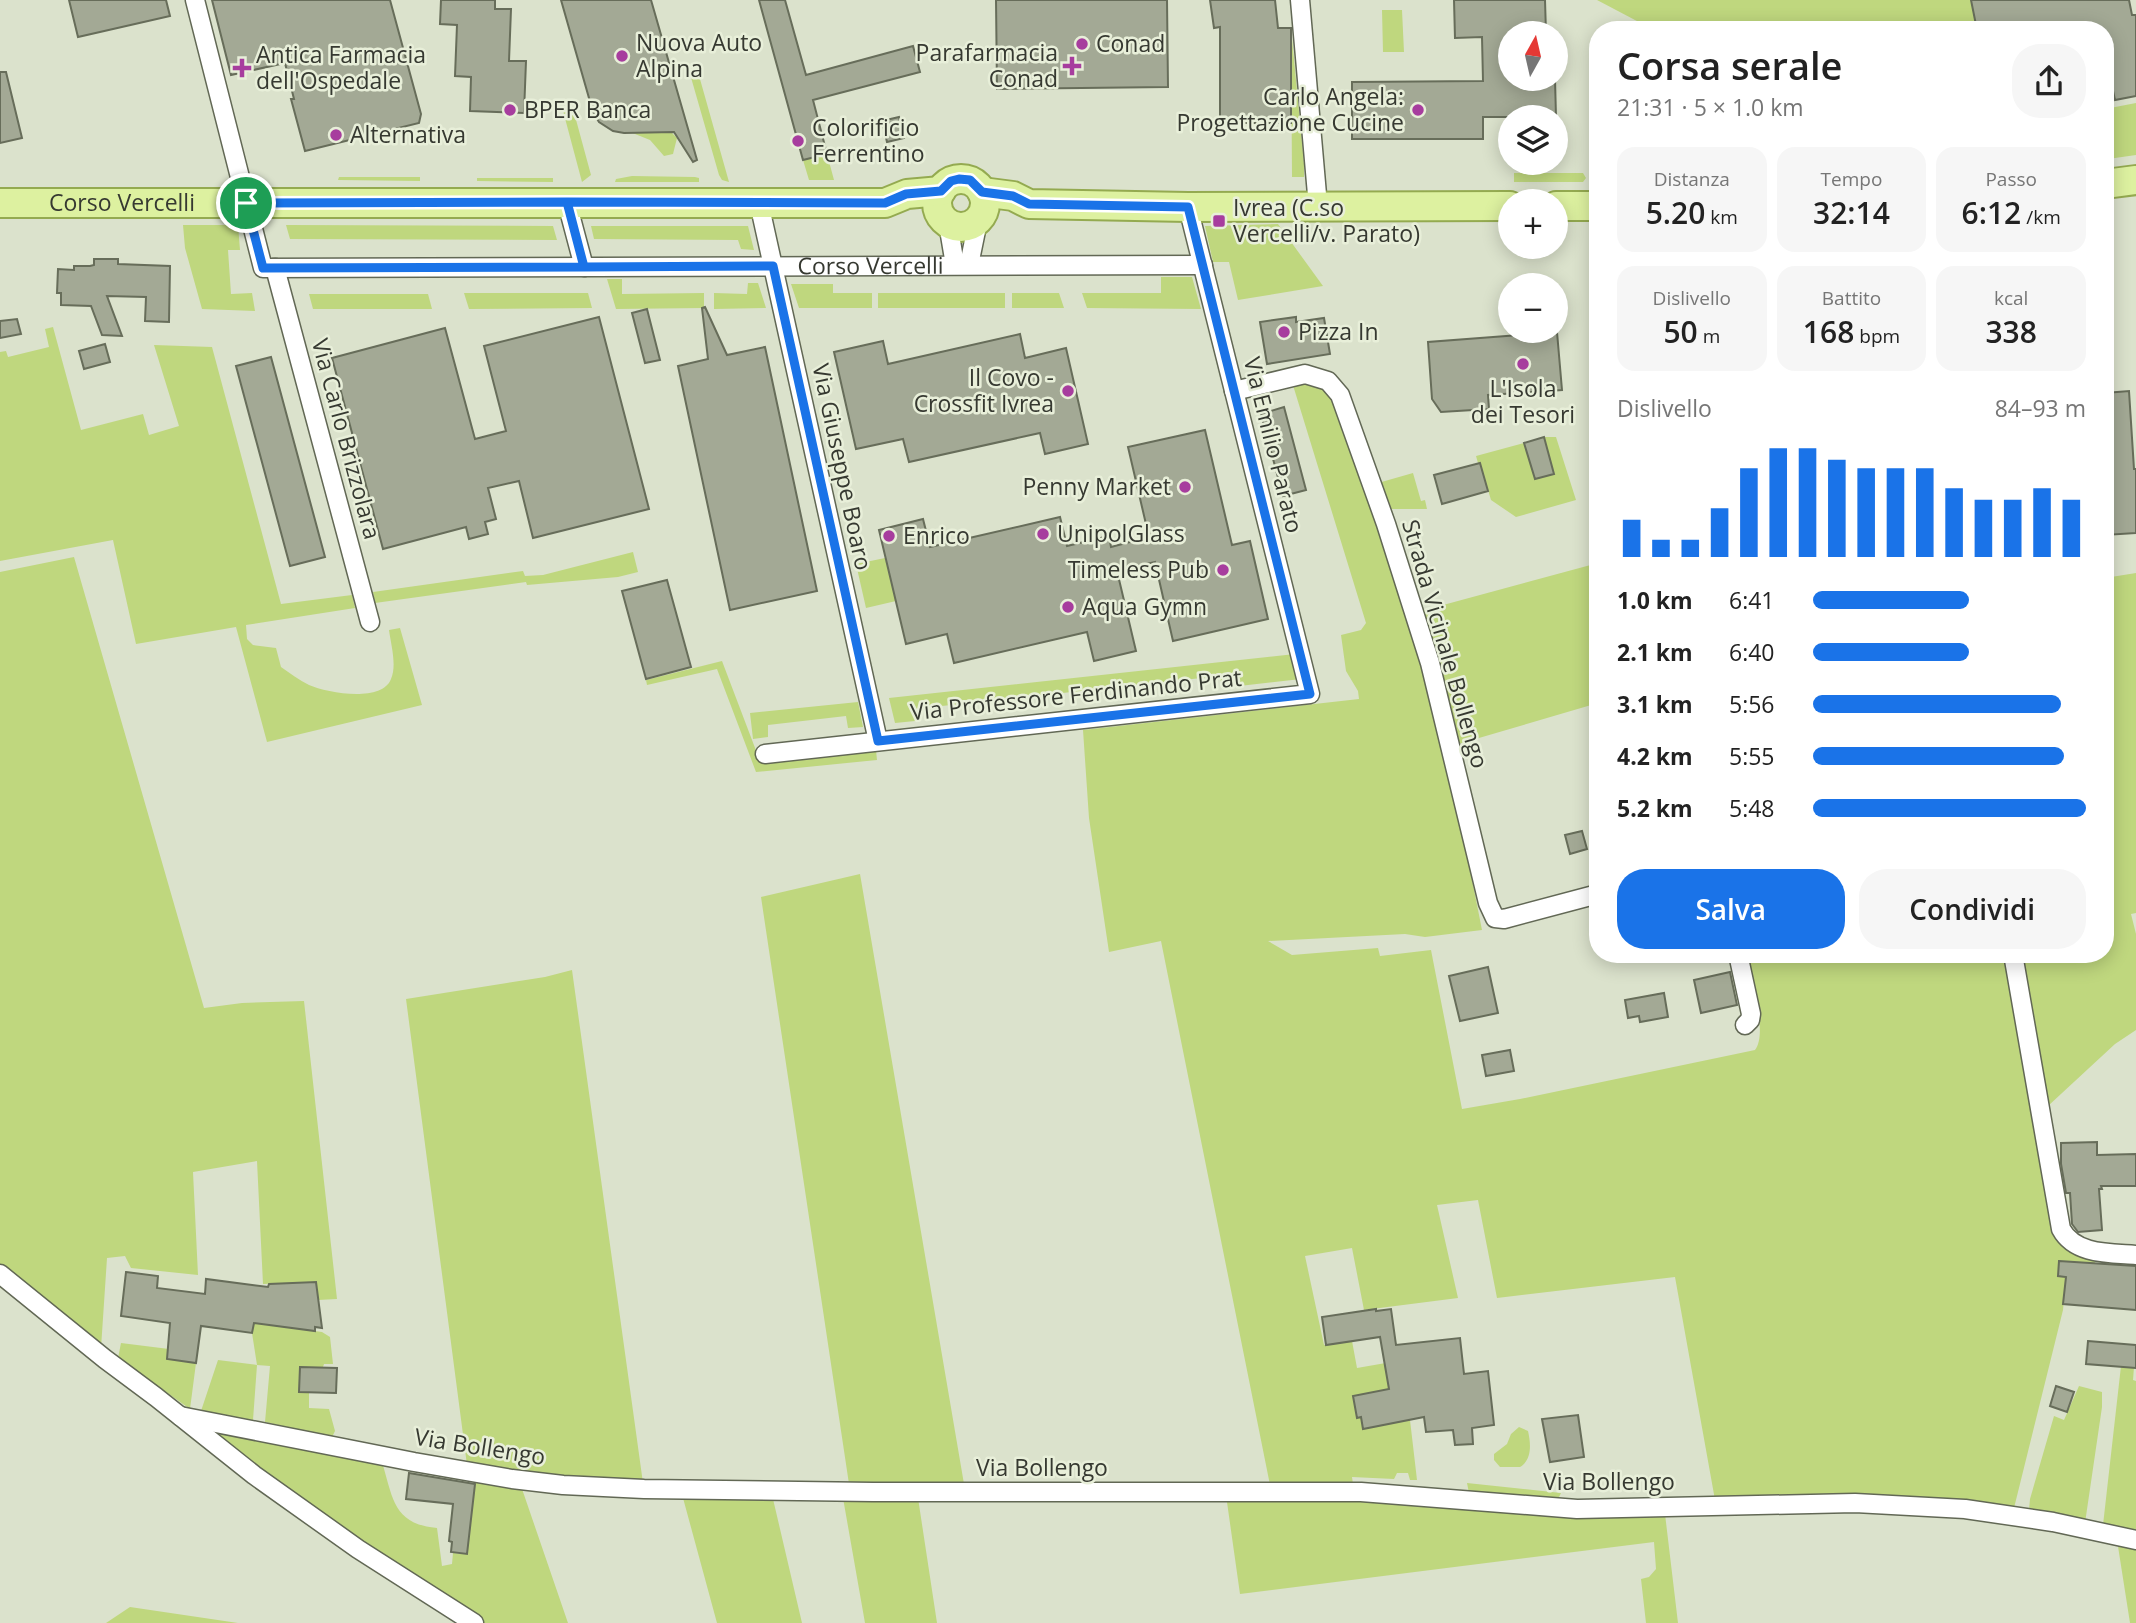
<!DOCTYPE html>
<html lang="it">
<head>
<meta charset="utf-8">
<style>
  :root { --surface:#fff; --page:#f6f6f6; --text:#222; --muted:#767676; --accent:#1a73e8 }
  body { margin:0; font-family:"Open Sans",sans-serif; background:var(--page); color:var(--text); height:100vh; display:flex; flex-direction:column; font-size:26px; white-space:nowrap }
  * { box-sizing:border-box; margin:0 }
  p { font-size:23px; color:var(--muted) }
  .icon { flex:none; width:38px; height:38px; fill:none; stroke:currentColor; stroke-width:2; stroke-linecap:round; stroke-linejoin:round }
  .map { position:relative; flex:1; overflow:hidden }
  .side { position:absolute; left:1589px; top:21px; width:525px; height:942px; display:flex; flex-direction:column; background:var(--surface); border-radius:28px; box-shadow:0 4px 18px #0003 }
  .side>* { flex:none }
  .needle { width:46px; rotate:8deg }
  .fabs { position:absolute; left:1498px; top:21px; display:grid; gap:14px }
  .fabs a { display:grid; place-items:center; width:70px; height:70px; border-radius:50%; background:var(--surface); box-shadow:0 4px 18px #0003; font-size:35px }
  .pin { position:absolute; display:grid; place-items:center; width:60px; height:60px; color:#fff; margin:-30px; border:4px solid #fff; border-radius:50%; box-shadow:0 2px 7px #0007 }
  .round { display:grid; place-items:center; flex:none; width:74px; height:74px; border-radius:28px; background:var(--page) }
  .overview { display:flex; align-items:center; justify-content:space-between; height:119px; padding:0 28px }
  h1 { font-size:38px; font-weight:600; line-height:52px }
  .figures { display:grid; grid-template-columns:repeat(3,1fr); gap:10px; height:119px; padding:7px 28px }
  .figures div { display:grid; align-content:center; border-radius:18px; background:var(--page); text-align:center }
  .figures b { font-size:30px; font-weight:600 }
  .figures small { font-size:19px; font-weight:400 }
  .figures p { font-size:19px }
  .chart { height:196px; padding:14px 28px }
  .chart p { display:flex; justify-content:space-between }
  .chart svg { width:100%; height:126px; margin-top:7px; stroke:var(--accent); stroke-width:6 }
  .action { display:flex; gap:14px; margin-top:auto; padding:14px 28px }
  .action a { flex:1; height:80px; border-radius:28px; background:var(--accent); color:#fff; font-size:28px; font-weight:600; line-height:80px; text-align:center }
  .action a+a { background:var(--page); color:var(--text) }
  ul { padding:0 28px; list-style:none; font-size:23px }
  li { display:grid; grid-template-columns:112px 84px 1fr; align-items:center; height:52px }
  li i { height:18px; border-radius:9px; background:var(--accent) }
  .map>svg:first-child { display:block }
  .green { fill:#bfd77e }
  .building { fill:#a3a995; stroke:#676d5a; stroke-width:2 }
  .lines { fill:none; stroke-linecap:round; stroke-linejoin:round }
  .street-casing { stroke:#626855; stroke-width:21 }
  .primary-casing { stroke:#94aa50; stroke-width:32 }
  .street { stroke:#fff; stroke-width:18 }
  .primary { stroke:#ddf1a0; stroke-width:28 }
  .route-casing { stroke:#fff; stroke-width:14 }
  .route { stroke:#1a73e8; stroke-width:9 }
  .poi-dot { fill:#a73d9e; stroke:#e8efd9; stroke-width:2.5 }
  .labels { text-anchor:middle; stroke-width:5; stroke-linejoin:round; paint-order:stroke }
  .poi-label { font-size:23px; fill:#363931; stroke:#e8efd9; text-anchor:start }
  .street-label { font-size:23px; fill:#363931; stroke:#e8efd9 }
</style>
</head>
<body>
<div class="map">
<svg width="2136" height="1623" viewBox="0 0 2136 1623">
  <rect width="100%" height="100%" fill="#dbe2cc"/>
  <!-- green -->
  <path class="green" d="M1597 0H1971L1977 30H1654Z
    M1382 10H1402L1404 52H1383Z
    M1291 28 1304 164V177H1292Z
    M698 72 729 182 722 180 719 175 690 74Z
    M2136 103V155L2108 159 2105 153V109Z
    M562 107 575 116 591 175 582 182Z
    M630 132H671L677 138 673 154 664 156 650 140Z
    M827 154 834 180H809L803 160Z
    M1514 173H1583L1586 178 1583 182H1514Z
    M632 176 695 177 699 178V182H615L616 179Z
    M339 177H420V181L338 180Z
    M477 178H553V182L477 181Z
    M1278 224 1323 286 1238 300 1229 262H1213L1205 226Z
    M183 225H238L240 250H228L231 294 252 293 255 311 202 309 185 248Z
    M286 225 553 226 557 240 290 239Z
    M591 226H748L754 250 741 249 738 240 594 239Z
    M1161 277H1192L1201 309 1087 308 1082 293H1161Z
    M607 279H622V294L704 293V308L616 309Z
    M748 283H758L766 308 714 309V293L747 294Z
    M791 284H833V293H872V308H799Z
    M464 293H588L592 308 469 309Z
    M878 293H1005V308H878Z
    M1012 293H1059L1064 308H1012Z
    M309 294H428L432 309H313Z
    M53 327 81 430 143 414 149 435 179 426 154 345 212 347 281 604 352 595 355 608 246 625 247 639 253 645 276 648 281 667C290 673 299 680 309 685 327 693 382 703 391 679 397 665 391 645 389 630L400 628 422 705 267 742 236 627 136 644 113 540 0 561V352L6 351 8 357 49 347 45 329Z
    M1297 380 1319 385 1332 396 1409 610 1449 764 1482 930 1425 937 1405 934 1268 941 1292 955 1378 948 1380 956 1431 950 1462 1109 1520 1099 1755 1050C1769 1032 1749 976 1743 954H2008L2057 1231 2096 1255 2095 1264 2059 1261 2058 1276 2066 1277 2063 1310 2014 1508 1715 1500 1675 1277 1497 1298 1478 1200 1437 1205 1458 1298 1364 1310 1352 1248 1305 1256 1324 1345 1352 1341 1357 1368 1403 1360 1417 1480H1410L1408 1473H1397L1394 1479 1352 1477 1353 1484 1270 1485 1161 941 1109 952 1089 818 1083 730 1359 699 1358 691 1346 671 1341 635 1361 630 1366 623 1292 382Z
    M1544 437H1556L1576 500 1516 517 1491 500 1480 463H1478L1476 456 1524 443 1535 479 1554 474Z
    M1413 473 1421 501 1425 500 1427 509H1388L1378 483Z
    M633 552 638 572 618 577 527 585 526 582 375 603 373 592 523 571 525 576 543 575Z
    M74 557 204 1008 242 1003 304 1001 337 1299 318 1300 315 1282 263 1284 257 1161 193 1172 198 1275 131 1268 125 1256 107 1258 101 1348 0 1267V572Z
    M885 558 896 601 866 608 856 564Z
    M1598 563V703L1455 745 1421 611Z
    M2136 573V913L2131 914 2136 934V1030L2115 1044 2048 1106 2021 954H2105V578Z
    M1295 654 1301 679 1222 688 1220 676 914 709 915 721 895 723 889 698Z
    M722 661 760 761 876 750 877 760 756 772 717 669 647 685 646 680Z
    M858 702 863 727 848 728 846 716 768 725V737L753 739 750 713Z
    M860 874 964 1484H849L761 897Z
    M572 970 643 1483H616L467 1465 406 999 545 977Z
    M254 1323 322 1332 330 1337 333 1364H324L323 1367H300L299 1392 309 1393V1408L329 1409 335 1431 332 1437 265 1422 270 1366 257 1365 253 1420 201 1411 218 1360 257 1365 252 1333Z
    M121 1343 169 1349 196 1363 190 1409 118 1358Z
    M2121 1366 2134 1367 2133 1380 2136 1381V1532L2103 1525Z
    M2079 1386 2102 1392V1407L2085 1523 2029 1510 2030 1499 2054 1416 2064 1420Z
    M209 1427 382 1462C393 1498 393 1524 437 1528L442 1566 452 1564 453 1553 467 1554 475 1478 521 1486 568 1623H483L420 1584 242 1460Z
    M1519 1427 1528 1431C1531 1444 1532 1460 1520 1467H1500L1494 1460V1454L1507 1444 1511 1434Z
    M1467 1483 1561 1493 1558 1499 1469 1493Z
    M1226 1495 1360 1497 1665 1514 1678 1623H1646L1641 1579 1649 1577 1656 1569 1654 1542 1240 1594Z
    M683 1498 773 1499 802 1623H717Z
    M843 1498H918L937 1623H865Z
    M2117 1540 2136 1544V1623H2130Z
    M130 1607 238 1623H106Z"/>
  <!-- building -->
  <path class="building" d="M69 0H166L170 16 78 37Z
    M212 0H390L421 114 419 123 305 151 291 99H294L285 63 231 75Z
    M441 0H495V9H511L509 61H526L524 113 470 111 471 77 455 76 457 25 440 24Z
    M561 0H651L697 160 693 162 674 132 624 133 613 131 599 122 593 112Z
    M759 0H785L806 75 913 46 920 72 813 100 827 154 803 160Z
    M996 0H1167L1168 87 997 89Z
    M1210 0H1275L1278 28H1291V123H1220V27L1214 28Z
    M1454 0H1545L1546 33H1510V79H1555L1556 117H1483V139H1352V82L1483 81 1482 37 1455 38Z
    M1971 0H2129L2132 15H2136V96L2115 100 2111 82 2105 83V30H2080L2079 24 2051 30H1977Z
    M0 72H6L22 138 0 143Z
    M899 117 904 138 887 142 882 121Z
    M94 259H118V264L170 266 169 322 145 321 146 297 107 296 122 336 102 335 91 306 61 305V293H57L58 269 74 270V266H90L94 265Z
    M705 307 727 355 765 347 817 591 730 610 678 366 708 359 702 308Z
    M647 309 660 360 645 363 632 313Z
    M599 317 649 509 533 538 519 481 488 488 496 519 485 522 488 534 469 539 466 527 383 549 332 358 445 328 475 439 506 431 484 346Z
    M1296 317V322L1324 318 1330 354 1267 364 1260 322Z
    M17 319 21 334 0 338V321Z
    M1557 332 1562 390 1488 395 1489 409 1441 412 1432 399 1428 342Z
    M1020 334 1025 358 1066 348 1088 444 1045 454 1040 433 909 462 903 439 856 449 834 352 883 341 888 364Z
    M105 344 110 362 84 369 79 351Z
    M271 357 325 557 290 566 236 366Z
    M2129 391 2134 469H2136V533L2105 535V393Z
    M1284 407 1306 490 1283 496 1261 414Z
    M1205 430 1232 545 1250 541 1268 619 1173 641 1155 562 1117 571 1136 651 1094 661 1087 632 954 663 947 634 906 644 879 530 923 519 930 547 1060 517 1067 546 1109 536 1111 547 1149 537 1128 447Z
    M1544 437 1554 474 1535 479 1524 443Z
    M1480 463 1488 491 1442 504 1434 475Z
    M667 580 691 667 646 679 622 591Z
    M1582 831 1587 849 1570 854 1565 835Z
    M1488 967 1498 1013 1460 1021 1449 976Z
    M1730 972 1737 1005 1701 1013 1694 980Z
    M1664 993 1668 1017 1640 1022 1639 1016 1628 1018 1625 1000Z
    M1510 1050 1514 1071 1486 1076 1482 1055Z
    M2097 1142V1155L2136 1154V1186H2101L2102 1189H2099L2102 1230 2078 1232 2072 1224 2070 1193H2066L2061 1164V1143Z
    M2059 1261 2136 1266V1310L2063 1304 2066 1277 2058 1276Z
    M126 1272 158 1276 157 1288 205 1294 206 1279 268 1287 269 1284 316 1282 322 1328 315 1327V1331L254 1323 252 1333 201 1326 196 1363 167 1359 170 1323 121 1316Z
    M1376 1309V1311L1391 1309 1396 1345 1460 1338 1464 1374 1488 1371 1494 1425 1472 1428 1473 1444 1455 1445 1453 1430 1426 1432 1424 1417 1363 1429 1361 1417 1357 1418 1353 1396 1389 1389 1380 1337 1326 1345 1322 1317Z
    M2088 1341 2136 1345V1368L2086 1364Z
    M300 1367 337 1368 336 1393 299 1392Z
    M2056 1386 2074 1392 2067 1412 2050 1406Z
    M1578 1415 1584 1457 1550 1462 1542 1419Z
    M409 1473 475 1484 467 1554 451 1552 452 1542 449 1541 453 1504 406 1499Z"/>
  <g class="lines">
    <defs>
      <g id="street">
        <path id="s1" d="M195 0 263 268 1203 265"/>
        <path d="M1300 0 1318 206"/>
        <path d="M567 203 584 267"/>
        <path d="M759 203 878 741"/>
        <path d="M948 223 955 265"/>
        <path d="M969 265 978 221"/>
        <path d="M275 268 370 622"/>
        <path d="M1234 391 1305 374 1328 381 1340 395 1386 524 1430 663 1488 903 1495 918 1504 919 1598 894"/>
        <path d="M765 754 1310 694 1188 207"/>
        <path d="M1738 954 1751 1014 1750 1020 1745 1025"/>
        <path d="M2013 954 2061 1229C2075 1255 2110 1253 2136 1255"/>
        <path d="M0 1274 105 1359 156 1397 254 1475 358 1549 474 1623"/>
        <path d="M180 1416 414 1462 512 1479 563 1485 644 1489 873 1492H1361L1577 1509 1855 1503 1965 1509 2053 1522 2136 1540"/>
      </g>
      <g id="primary">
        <circle cx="961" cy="203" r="24"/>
        <path d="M2105 184 2136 180"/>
        <path d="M982 192 1013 196 1029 204 1188 207 1510 206"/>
        <path id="s2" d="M0 203H885L907 194 941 191"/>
        <path d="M1556 206H1598"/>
      </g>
    </defs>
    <!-- street casing -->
    <use href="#street" class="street-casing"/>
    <!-- primary casing -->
    <use href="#primary" class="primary-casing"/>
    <!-- street -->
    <use href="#street" class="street"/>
    <!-- primary -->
    <use href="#primary" class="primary"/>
  </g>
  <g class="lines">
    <defs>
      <path id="route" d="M246 203 567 202 584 267 773 266 878 741 1310 694 1188 207 1029 204 1013 196 982 192 970 180 959 179 951 181 941 191 906 194 885 203 567 202 584 267 263 268 246 203"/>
    </defs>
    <!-- route casing -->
    <use href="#route" class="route-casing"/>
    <!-- route -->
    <use href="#route" class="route"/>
  </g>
  <!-- markers -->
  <g class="poi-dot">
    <circle cx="1082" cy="44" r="7"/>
    <circle cx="622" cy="56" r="7"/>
    <path d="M1068.5 55.5h7v7h7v7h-7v7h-7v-7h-7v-7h7z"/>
    <path d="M238.5 57.5h7v7h7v7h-7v7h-7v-7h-7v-7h7z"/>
    <circle cx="510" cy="110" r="7"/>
    <circle cx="1418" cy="110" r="7"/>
    <circle cx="336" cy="135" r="7"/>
    <circle cx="798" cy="141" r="7"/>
    <rect x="1212" y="214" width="14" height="14" rx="3.5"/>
    <circle cx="1284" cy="332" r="7"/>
    <circle cx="1523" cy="364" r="7"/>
    <circle cx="1068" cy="391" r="7"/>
    <circle cx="1185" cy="487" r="7"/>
    <circle cx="1043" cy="534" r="7"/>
    <circle cx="889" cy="536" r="7"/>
    <circle cx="1223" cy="570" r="7"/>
    <circle cx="1068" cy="607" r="7"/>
  </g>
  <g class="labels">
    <!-- poi labels -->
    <g class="poi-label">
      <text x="636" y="51">Nuova Auto<tspan x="636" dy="26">Alpina</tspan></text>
      <text x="1096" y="52">Conad</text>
      <text x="1058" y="61" text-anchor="end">Parafarmacia<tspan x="1058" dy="26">Conad</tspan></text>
      <text x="256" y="63">Antica Farmacia<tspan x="256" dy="26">dell'Ospedale</tspan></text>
      <text x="1404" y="105" text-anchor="end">Carlo Angela:<tspan x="1404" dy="26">Progettazione Cucine</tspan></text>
      <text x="524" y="118">BPER Banca</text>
      <text x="812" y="136">Colorificio<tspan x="812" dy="26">Ferrentino</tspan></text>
      <text x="350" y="143">Alternativa</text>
      <text x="1233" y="216">Ivrea (C.so<tspan x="1233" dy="26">Vercelli/v. Parato)</tspan></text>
      <text x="1298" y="340">Pizza In</text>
      <text x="1054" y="386" text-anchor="end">Il Covo -<tspan x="1054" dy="26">Crossfit Ivrea</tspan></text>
      <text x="1523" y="397" text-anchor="middle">L'Isola<tspan x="1523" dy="26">dei Tesori</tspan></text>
      <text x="1171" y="495" text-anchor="end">Penny Market</text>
      <text x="1057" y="542">UnipolGlass</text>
      <text x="903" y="544">Enrico</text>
      <text x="1209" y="578" text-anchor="end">Timeless Pub</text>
      <text x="1082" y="615">Aqua Gymn</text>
    </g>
    <!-- street labels -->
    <g class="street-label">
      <text dy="8" stroke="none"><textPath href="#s2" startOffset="122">Corso Vercelli</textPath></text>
      <text dy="8" stroke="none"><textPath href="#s1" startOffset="884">Corso Vercelli</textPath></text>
      <text transform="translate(346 439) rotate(75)" y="8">Via Carlo Brizzolara</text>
      <text transform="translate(1273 445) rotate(76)" y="8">Via Emilio Parato</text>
      <text transform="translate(842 467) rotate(78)" y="8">Via Giuseppe Boaro</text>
      <text transform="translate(1445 644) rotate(74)" y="8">Strada Vicinale Bollengo</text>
      <text transform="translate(1076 695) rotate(-6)" y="8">Via Professore Ferdinando Prat</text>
      <text transform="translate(480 1447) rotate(9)" y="8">Via Bollengo</text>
      <text x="1042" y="1476">Via Bollengo</text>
      <text x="1609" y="1490">Via Bollengo</text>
    </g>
  </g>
</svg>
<div class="fabs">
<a><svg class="needle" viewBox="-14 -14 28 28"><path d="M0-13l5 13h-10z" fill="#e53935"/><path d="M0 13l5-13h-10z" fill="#767676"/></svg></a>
<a><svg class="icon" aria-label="layers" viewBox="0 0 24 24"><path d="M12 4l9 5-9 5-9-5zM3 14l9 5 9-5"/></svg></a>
<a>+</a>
<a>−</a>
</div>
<div class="pin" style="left:246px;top:203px;background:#1e9e55"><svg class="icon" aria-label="arrive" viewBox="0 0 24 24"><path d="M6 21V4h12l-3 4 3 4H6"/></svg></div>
<section class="side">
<div class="overview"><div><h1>Corsa serale</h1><p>21:31 · 5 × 1.0 km</p></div><a class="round"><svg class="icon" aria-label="share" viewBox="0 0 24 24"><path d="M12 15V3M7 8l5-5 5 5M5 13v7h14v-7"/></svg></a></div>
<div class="figures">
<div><p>Distanza</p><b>5.20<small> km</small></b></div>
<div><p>Tempo</p><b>32:14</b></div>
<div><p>Passo</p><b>6:12<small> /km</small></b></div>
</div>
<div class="figures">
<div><p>Dislivello</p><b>50<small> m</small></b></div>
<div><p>Battito</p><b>168<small> bpm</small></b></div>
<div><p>kcal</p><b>338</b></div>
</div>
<div class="chart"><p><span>Dislivello</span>84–93 m</p>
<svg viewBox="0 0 160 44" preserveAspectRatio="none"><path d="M5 44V31M15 44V38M25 44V38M35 44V27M45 44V13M55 44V6M65 44V6M75 44V10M85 44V13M95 44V13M105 44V13M115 44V20M125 44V24M135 44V24M145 44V20M155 44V24"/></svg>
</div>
<ul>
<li><b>1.0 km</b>6:41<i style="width:57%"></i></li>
<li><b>2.1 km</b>6:40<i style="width:57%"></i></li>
<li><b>3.1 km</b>5:56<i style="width:91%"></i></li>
<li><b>4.2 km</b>5:55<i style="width:92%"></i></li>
<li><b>5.2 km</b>5:48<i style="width:100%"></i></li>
</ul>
<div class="action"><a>Salva</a><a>Condividi</a></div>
</section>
</div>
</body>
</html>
